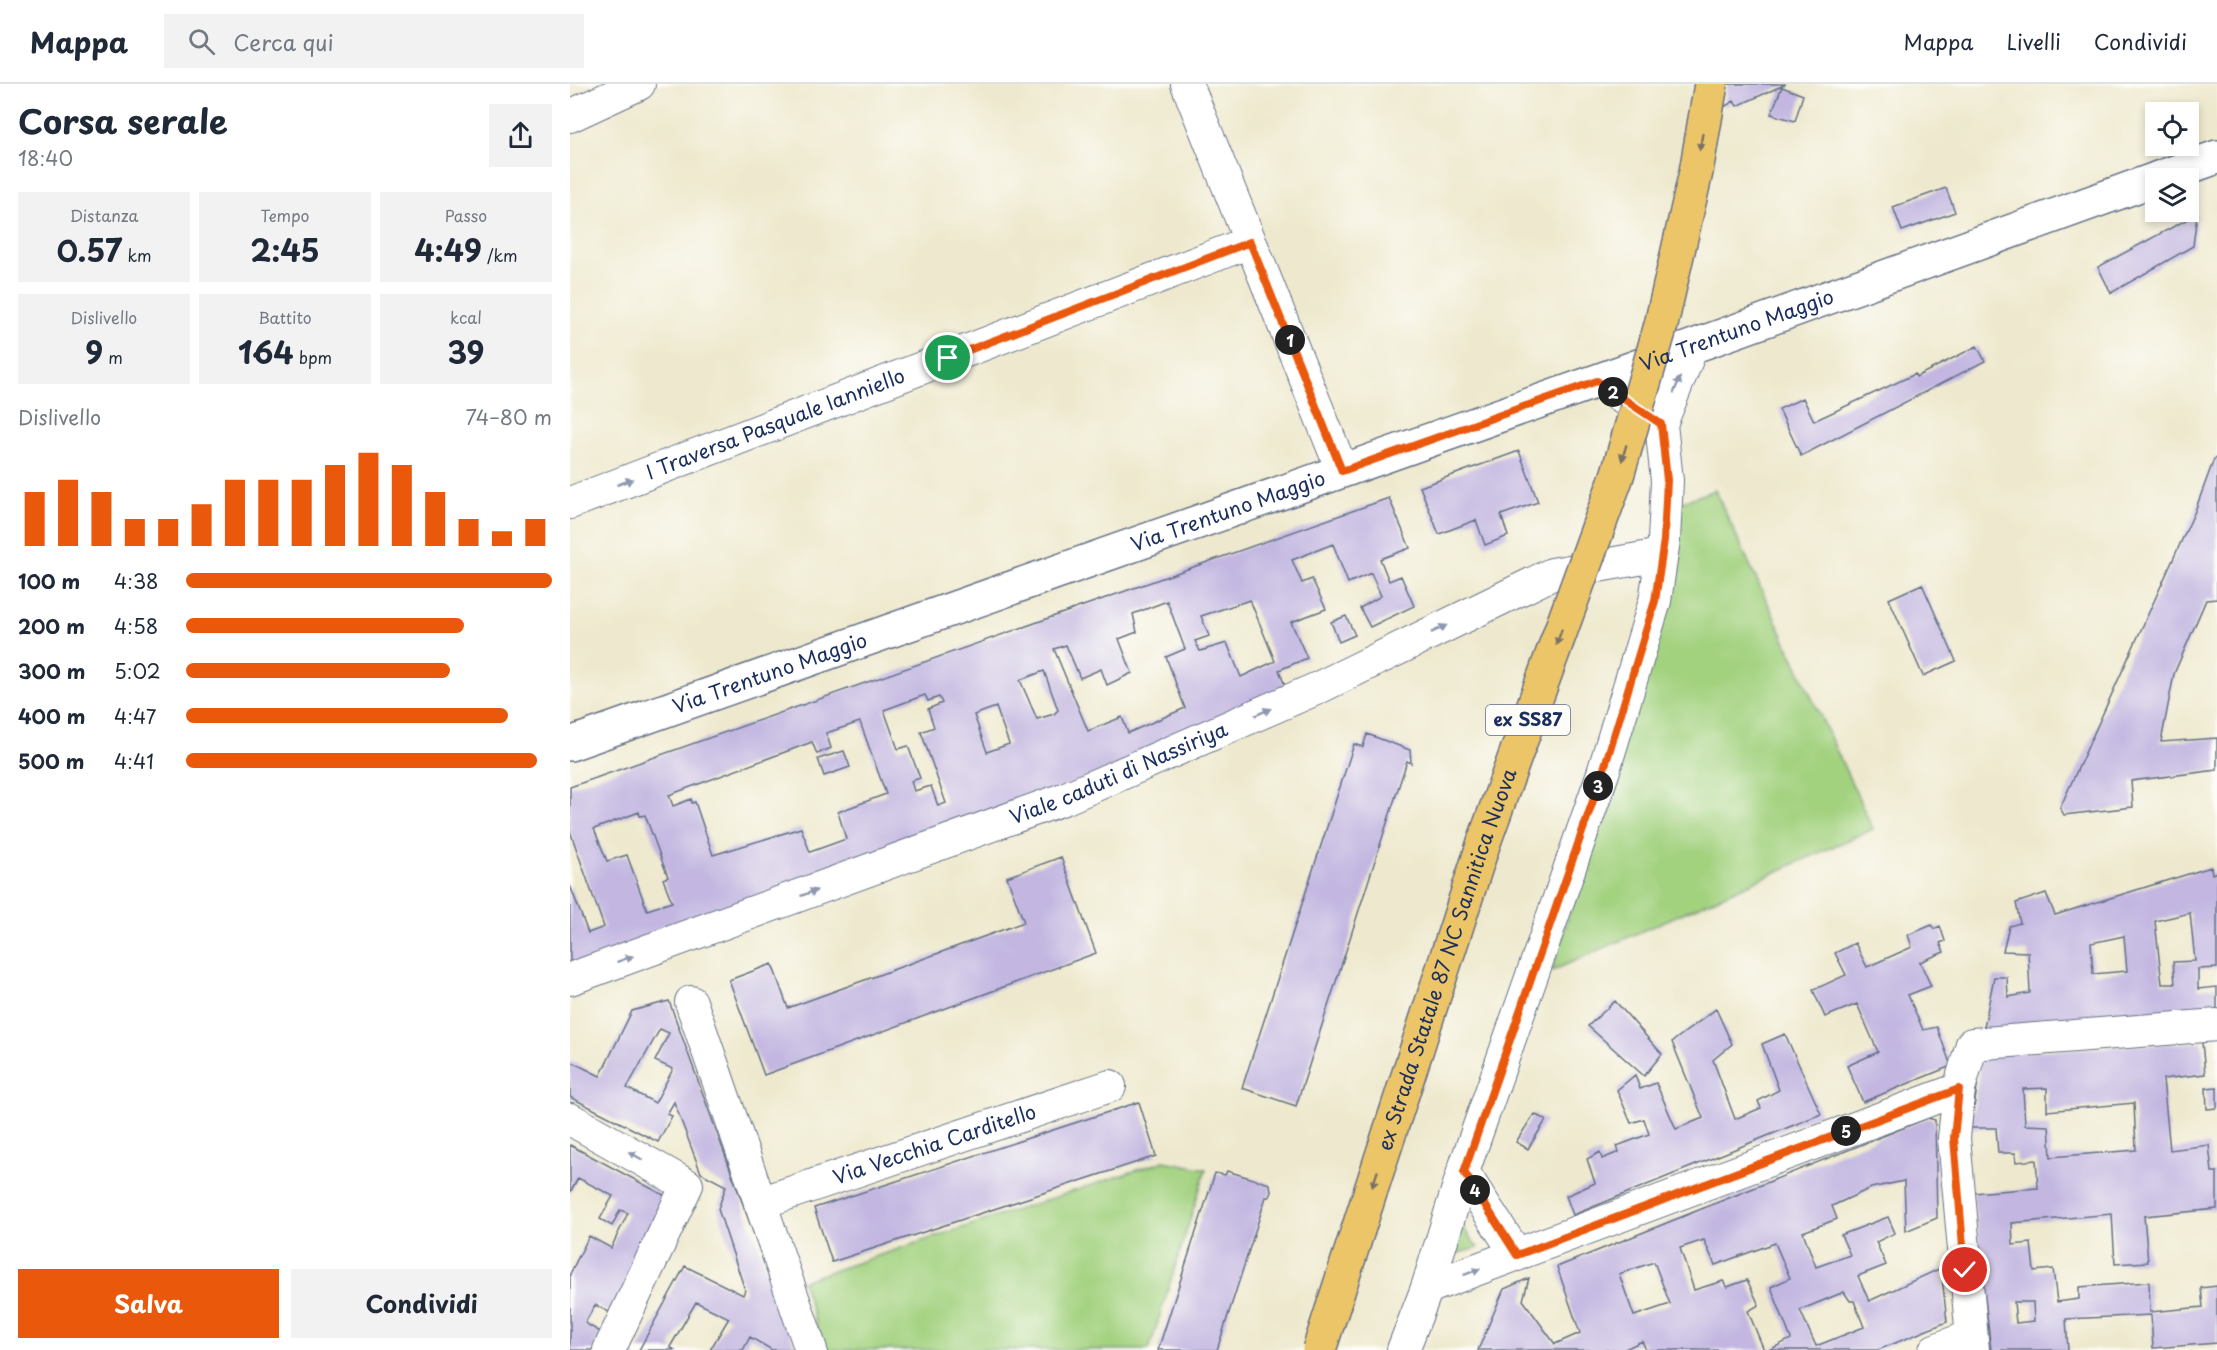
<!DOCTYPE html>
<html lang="it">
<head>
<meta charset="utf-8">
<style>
  :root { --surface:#fff; --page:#f2f2f3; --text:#1f2937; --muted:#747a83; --line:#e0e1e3; --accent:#ea580c }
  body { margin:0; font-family:"Playpen Sans",sans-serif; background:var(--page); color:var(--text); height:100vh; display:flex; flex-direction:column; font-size:22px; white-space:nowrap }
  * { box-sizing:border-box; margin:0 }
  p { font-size:20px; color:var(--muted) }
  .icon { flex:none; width:33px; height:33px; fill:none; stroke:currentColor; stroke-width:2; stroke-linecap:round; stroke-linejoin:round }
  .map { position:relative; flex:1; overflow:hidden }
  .panel { display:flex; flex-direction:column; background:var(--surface); width:570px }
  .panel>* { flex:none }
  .fabs { position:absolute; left:1575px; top:18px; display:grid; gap:12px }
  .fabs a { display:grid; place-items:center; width:54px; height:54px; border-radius:0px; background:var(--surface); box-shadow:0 3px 9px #0003; font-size:30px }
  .pin { position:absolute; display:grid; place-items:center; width:51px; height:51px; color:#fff; margin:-26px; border:3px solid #fff; border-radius:50%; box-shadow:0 2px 6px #0007 }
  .km { position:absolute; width:30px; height:30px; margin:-15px; border-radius:50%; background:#222; color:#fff; font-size:16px; line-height:30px; text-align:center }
  .round { display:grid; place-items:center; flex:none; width:63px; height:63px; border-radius:0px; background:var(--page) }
  .head { display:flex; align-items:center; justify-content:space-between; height:102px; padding:0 18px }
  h1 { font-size:33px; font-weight:700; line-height:45px }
  .stats { display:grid; grid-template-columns:repeat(3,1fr); gap:9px; height:102px; padding:6px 18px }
  .stats div { display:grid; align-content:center; border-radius:0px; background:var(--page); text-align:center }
  .stats b { font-size:30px; font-weight:700 }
  .stats small { font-size:16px; font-weight:400 }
  .stats p { font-size:16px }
  .chart { height:168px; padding:12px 18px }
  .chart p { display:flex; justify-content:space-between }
  .chart svg { width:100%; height:108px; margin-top:6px; stroke:var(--accent); stroke-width:6 }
  .button { display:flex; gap:12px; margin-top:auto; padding:12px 18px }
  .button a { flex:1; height:69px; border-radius:0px; background:var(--accent); color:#fff; font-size:24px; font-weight:700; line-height:69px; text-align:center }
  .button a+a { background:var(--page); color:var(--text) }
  ul { padding:0 18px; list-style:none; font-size:20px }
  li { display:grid; grid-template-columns:96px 72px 1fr; align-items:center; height:45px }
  li i { height:15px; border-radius:8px; background:var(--accent) }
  header { display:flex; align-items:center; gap:36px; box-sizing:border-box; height:84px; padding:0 30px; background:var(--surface); border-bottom:2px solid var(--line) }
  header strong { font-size:28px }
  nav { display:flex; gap:33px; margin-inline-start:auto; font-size:21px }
  .search { width:420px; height:54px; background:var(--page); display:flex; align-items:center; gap:15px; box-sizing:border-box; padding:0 21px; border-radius:0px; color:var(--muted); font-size:22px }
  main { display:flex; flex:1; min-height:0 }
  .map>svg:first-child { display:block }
  .green { fill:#a3d27f; stroke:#5f806e; stroke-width:1.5 }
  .building { fill:#c3b7e1; fill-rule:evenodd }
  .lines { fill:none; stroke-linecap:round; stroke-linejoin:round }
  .minor-casing { stroke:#657085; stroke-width:34 }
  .tertiary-casing { stroke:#657085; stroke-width:36 }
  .minor { stroke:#fff; stroke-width:32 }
  .tertiary { stroke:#fff; stroke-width:33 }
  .trunk-bridge-casing { stroke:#657085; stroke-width:36; stroke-linecap:butt }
  .trunk-bridge { stroke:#edc569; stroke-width:33 }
  .oneway { fill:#797263 }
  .oneway2 { fill:#8d97ae }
  .route-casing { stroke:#fff; stroke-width:12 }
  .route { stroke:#ea580c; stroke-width:8 }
  .labels { text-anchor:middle; stroke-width:4.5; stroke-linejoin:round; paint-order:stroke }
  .shield { fill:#fdfcf7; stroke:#5f6c8c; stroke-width:1.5 }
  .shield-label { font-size:18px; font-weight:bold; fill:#1b2f5e }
  .street-label { font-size:20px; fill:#1b2f5e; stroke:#fdfcf7 }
</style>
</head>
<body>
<header>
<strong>Mappa</strong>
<div class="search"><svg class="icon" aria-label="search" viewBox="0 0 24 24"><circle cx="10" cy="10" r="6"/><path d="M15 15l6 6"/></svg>Cerca qui</div>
<nav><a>Mappa</a><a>Livelli</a><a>Condividi</a></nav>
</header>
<main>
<section class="panel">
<div class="head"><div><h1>Corsa serale</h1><p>18:40</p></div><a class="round"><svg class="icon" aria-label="share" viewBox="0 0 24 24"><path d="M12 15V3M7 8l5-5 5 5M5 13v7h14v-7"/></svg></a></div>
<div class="stats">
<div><p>Distanza</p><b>0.57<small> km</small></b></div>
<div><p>Tempo</p><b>2:45</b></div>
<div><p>Passo</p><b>4:49<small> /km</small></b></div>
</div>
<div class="stats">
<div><p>Dislivello</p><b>9<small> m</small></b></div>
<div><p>Battito</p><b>164<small> bpm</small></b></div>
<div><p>kcal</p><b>39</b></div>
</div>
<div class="chart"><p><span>Dislivello</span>74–80 m</p>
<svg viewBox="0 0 160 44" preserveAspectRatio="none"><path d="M5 44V22M15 44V17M25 44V22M35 44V33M45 44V33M55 44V27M65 44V17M75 44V17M85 44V17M95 44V11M105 44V6M115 44V11M125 44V22M135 44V33M145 44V38M155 44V33"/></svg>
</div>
<ul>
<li><b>100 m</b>4:38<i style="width:100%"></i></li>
<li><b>200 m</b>4:58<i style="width:76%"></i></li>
<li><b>300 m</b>5:02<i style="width:72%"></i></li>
<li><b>400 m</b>4:47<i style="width:88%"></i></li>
<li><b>500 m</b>4:41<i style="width:96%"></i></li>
</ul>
<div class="button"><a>Salva</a><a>Condividi</a></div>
</section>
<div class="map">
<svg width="1647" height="1266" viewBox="0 0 1647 1266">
  <rect width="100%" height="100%" fill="#fdfcf7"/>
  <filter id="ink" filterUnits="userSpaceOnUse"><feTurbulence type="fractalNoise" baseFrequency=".0167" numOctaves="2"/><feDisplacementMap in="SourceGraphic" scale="12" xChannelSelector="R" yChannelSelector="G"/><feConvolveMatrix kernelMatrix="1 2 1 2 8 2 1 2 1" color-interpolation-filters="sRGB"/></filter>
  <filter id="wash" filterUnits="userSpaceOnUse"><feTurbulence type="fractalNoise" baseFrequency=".008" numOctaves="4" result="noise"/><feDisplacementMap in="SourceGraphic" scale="24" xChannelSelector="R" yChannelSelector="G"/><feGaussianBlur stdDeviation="1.35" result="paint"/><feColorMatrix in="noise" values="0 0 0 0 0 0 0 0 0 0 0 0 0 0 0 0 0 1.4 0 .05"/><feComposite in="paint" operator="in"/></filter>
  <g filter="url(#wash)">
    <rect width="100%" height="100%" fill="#eee9ce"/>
    <!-- green -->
    <path class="green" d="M1145 406 1303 745 982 887 1095 510 1106 420Z
      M594 1077 636 1085 579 1266H255L232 1197Z
      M882 1129 908 1164 867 1174Z"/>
    <g id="blocks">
      <!-- building -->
      <path class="building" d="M1157 0H1216L1167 22 1164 17 1154 23Z
        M1212 3 1233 11 1225 37 1201 30Z
        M1376 104 1385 128 1332 147 1323 123Z
        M1627 130 1623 162 1541 209 1528 183Z
        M1407 262 1415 277 1231 372 1209 325 1233 314 1244 337 1345 290 1346 293Z
        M949 367 968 418 931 431 938 452 915 461 906 436 869 450 850 403Z
        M1647 374V515L1636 516 1604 590 1591 658 1647 654V686L1561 697 1563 723 1494 731 1490 724 1625 427 1644 375Z
        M819 414 840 464 810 475 819 497 831 492 844 522 800 543 790 524 811 512 801 489 778 499 763 460 722 476 732 499 742 495 756 525 721 538 737 574 709 586 718 610 570 675 0 883V801L18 849 34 843 0 747V703ZM680 516 705 577 671 593 657 559 630 567 625 557 639 552 631 532ZM597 517 615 565 596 573 615 624 558 649 552 633 518 647 484 565 496 561 510 594 531 585 537 601 562 589 549 555 567 548 563 530ZM474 587 488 626 484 630 467 635 450 596ZM355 611 358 617 369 613 372 619 358 625 364 643 351 648 376 719 368 722 361 702 344 707 341 697 350 694 338 662 328 665 314 626ZM426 623 439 660 417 668 404 631ZM290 638 316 710 268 728 276 755 240 768 231 744 143 771 125 718 122 719 121 715 103 722 99 711 242 658 247 670 261 664 256 649ZM69 728 70 732 75 731 98 793 93 795 102 818 77 826 57 771 37 777 24 745Z
        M1352 500 1386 577 1353 592 1319 515Z
        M776 532 785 551 769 558 761 538Z
        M797 650 840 666 841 679 837 677 726 1022 672 1004 784 660 793 663Z
        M274 667 280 683 254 692 248 675Z
        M491 773 526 869 194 991 159 896 202 880 218 924 454 838 437 793Z
        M1641 783 1642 790 1647 788V884L1628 885V905L1647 903V929L1413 948 1424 893H1437L1438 913 1460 909 1458 868 1433 867 1439 842 1450 839 1446 819 1476 809 1485 831ZM1620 829 1625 877 1603 878 1605 900H1592L1585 837ZM1554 852 1557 887 1523 890 1521 859Z
        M1362 841 1364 845 1370 842 1375 857 1370 859 1374 868 1350 878 1361 902 1338 911 1353 946 1367 943 1381 982 1293 1018 1277 982 1308 968 1287 920 1255 933 1243 906 1276 891 1265 869 1285 859 1297 883 1342 863 1338 851Z
        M99 917 226 1266H202L180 1253 173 1266H140L159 1234 126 1218 100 1263 105 1266H69L115 1182 173 1211 175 1206 148 1125 156 1102 131 1089 104 1018 97 1030 102 1032 88 1058 0 1013V977L30 992 62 927ZM90 945 99 949 85 977 103 985 85 1019 57 1004Z
        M1045 917 1092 970 1074 992 1018 942Z
        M1146 925 1162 960 1143 976 1165 1035 1191 1024 1188 1017 1209 1006 1192 960 1215 950 1251 1030 1003 1131 996 1112 1025 1099 1017 1075 1030 1068 1032 1075 1049 1068 1047 1062 1079 1050 1074 1035 1061 1039 1047 1006 1065 991 1070 1005 1086 999 1106 1045 1133 1034 1102 958Z
        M1632 958 1635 990 1593 995 1600 1066 1639 1061 1642 1088H1647V1125L1574 1132 1578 1178 1545 1180 1542 1130 1442 1139 1443 1161 1461 1159 1464 1187 1483 1185 1487 1218 1509 1215V1203L1579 1198 1580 1228 1633 1223 1631 1204 1647 1202V1259L1583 1264 1581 1231 1496 1235 1498 1266H1421L1403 1109 1468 1104 1466 1076 1446 1078 1445 1069H1428L1426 1044H1401L1411 976 1429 969ZM1477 1004V1027L1564 1019 1566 1066 1481 1073 1479 1042 1455 1041 1453 1005ZM1444 1218H1463L1464 1237 1446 1239Z
        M1647 1003V1024L1637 1025 1636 1004Z
        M569 1018 586 1072 262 1178 244 1124Z
        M964 1030 976 1036 958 1065 946 1058Z
        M1358 1034 1365 1036 1367 1134 1336 1147 1334 1097 1301 1104 1262 1122 1267 1135 1233 1148 1246 1183 1280 1171 1271 1151 1318 1133 1325 1149 1306 1158 1316 1181 1288 1192 1299 1217 1371 1184 1377 1238 1308 1266H1199L1221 1255 1201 1203 1220 1194 1205 1159 1145 1181 1134 1156 1110 1164 1124 1206 1153 1197 1157 1203 1177 1196 1189 1221 1178 1227 1194 1266H1076L1072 1257 1053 1266H908L934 1205 959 1194 953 1216 985 1260 1010 1249 987 1183ZM1084 1178 1100 1220 1064 1232 1049 1190ZM1274 1208 1280 1217H1284L1294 1243 1246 1262 1230 1226Z
        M0 1061 103 1116 43 1230 25 1221 15 1239 32 1249 22 1266H0V1190L19 1152 41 1164 58 1129 50 1126 42 1142 30 1135 43 1112 8 1094 0 1109Z
        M657 1087 700 1100 701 1108 699 1113H696L647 1266H588L645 1089 655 1091Z"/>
    </g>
  </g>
  <g filter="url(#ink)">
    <use href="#blocks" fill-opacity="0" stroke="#657085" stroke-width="1.5"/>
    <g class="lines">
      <defs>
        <g id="minor">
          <path d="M617 0 772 386"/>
          <path d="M0 32 69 0"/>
          <path d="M1027 297 1088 338"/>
          <path id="s1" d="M0 419 680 158"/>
          <path id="s2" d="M0 895 496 714 748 604 982 490 1091 471"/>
          <path d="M121 918 241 1266"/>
          <path d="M0 1035 117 1101 39 1266"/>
          <path d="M893 1088 947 1171"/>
          <path id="s3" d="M190 1119 540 1002"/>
          <path d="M857 1204 1389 1005"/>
          <path d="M833 1266 857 1204 893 1088 1033 689 1085 517 1094 456 1097 397 1091 340 1122 263"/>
          <path d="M1365 1266 1401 1252"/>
          <path d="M1403 1266 1384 1054 1389 1005 1402 960 1647 941"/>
        </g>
        <g id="tertiary">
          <path d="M1588 94 1647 73"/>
          <path id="s4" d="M0 660 1027 297 1586 95"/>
        </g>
      </defs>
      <!-- minor casing -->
      <use href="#minor" class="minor-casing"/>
      <!-- tertiary casing -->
      <use href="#tertiary" class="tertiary-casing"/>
      <!-- minor -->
      <use href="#minor" class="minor"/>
      <!-- tertiary -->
      <use href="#tertiary" class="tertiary"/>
      <defs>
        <g id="trunk-bridge">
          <path id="s5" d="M749 1266 914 758 1047 392 1091 241 1126 88 1141 0"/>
        </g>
      </defs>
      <!-- trunk-bridge casing -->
      <use href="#trunk-bridge" class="trunk-bridge-casing"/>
      <!-- trunk-bridge -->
      <use href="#trunk-bridge" class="trunk-bridge"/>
    </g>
    <!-- one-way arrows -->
    <defs><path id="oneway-solid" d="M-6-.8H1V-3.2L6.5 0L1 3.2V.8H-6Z" transform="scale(1.5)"/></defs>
    <g class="oneway">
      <use href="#oneway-solid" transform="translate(1131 58) rotate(100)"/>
      <use href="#oneway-solid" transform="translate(1054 369) rotate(106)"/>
      <use href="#oneway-solid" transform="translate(989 553) rotate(110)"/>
      <use href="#oneway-solid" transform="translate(805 1095) rotate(108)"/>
    </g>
    <g class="oneway2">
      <use href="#oneway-solid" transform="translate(1107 301) rotate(-68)"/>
      <use href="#oneway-solid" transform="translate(55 398) rotate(-21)"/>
      <use href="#oneway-solid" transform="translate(869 545) rotate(-26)"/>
      <use href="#oneway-solid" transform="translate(693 628) rotate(-24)"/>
      <use href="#oneway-solid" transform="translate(239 809) rotate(-20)"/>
      <use href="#oneway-solid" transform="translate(55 875) rotate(-20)"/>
      <use href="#oneway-solid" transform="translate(66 1072) rotate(-150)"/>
      <use href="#oneway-solid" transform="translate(902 1188) rotate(-20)"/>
    </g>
  </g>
  <g class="lines" filter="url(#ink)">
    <defs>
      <path id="route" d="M378 274 680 158 772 387 1027 297 1091 340 1097 396 1094 456 1085 517 1033 688 894 1088 947 1171 1389 1005 1384 1054 1395 1186"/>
    </defs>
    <!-- route casing -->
    <use href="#route" class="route-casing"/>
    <!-- route -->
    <use href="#route" class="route"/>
  </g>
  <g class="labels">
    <!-- shield labels -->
    <rect class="shield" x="916" y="621" width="84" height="30" rx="4.5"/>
    <g class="shield-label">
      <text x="958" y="642">ex SS87</text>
    </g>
    <!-- street labels -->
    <g class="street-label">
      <text dy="7" stroke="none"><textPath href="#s4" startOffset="1238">Via Trentuno Maggio</textPath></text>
      <text dy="7" stroke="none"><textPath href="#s1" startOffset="220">I Traversa Pasquale Ianniello</textPath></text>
      <text dy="7" stroke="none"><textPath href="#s4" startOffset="698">Via Trentuno Maggio</textPath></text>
      <text dy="7" stroke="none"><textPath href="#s4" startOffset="212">Via Trentuno Maggio</textPath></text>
      <text dy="7" stroke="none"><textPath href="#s2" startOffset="586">Viale caduti di Nassiriya</textPath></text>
      <text dy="7" stroke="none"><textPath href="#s5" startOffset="411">ex Strada Statale 87 NC Sannitica Nuova</textPath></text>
      <text dy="7" stroke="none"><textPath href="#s3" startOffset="184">Via Vecchia Carditello</textPath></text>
    </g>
  </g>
</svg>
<div class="fabs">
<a><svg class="icon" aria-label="locate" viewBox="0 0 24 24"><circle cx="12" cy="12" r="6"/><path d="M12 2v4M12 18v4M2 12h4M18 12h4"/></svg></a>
<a><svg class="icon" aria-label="layers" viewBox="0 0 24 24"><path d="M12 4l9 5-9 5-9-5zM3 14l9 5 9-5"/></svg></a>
</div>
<div class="pin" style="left:378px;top:274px;background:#1e9e55"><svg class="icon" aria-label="arrive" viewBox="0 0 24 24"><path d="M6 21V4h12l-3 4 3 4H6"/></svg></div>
<div class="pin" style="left:1395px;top:1186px;background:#d93025"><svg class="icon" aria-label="check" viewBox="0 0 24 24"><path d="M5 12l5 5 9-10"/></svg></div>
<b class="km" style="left:720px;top:256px">1</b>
<b class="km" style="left:1043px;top:308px">2</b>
<b class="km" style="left:1028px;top:702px">3</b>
<b class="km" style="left:905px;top:1106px">4</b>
<b class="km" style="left:1276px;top:1047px">5</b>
</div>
</main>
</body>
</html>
